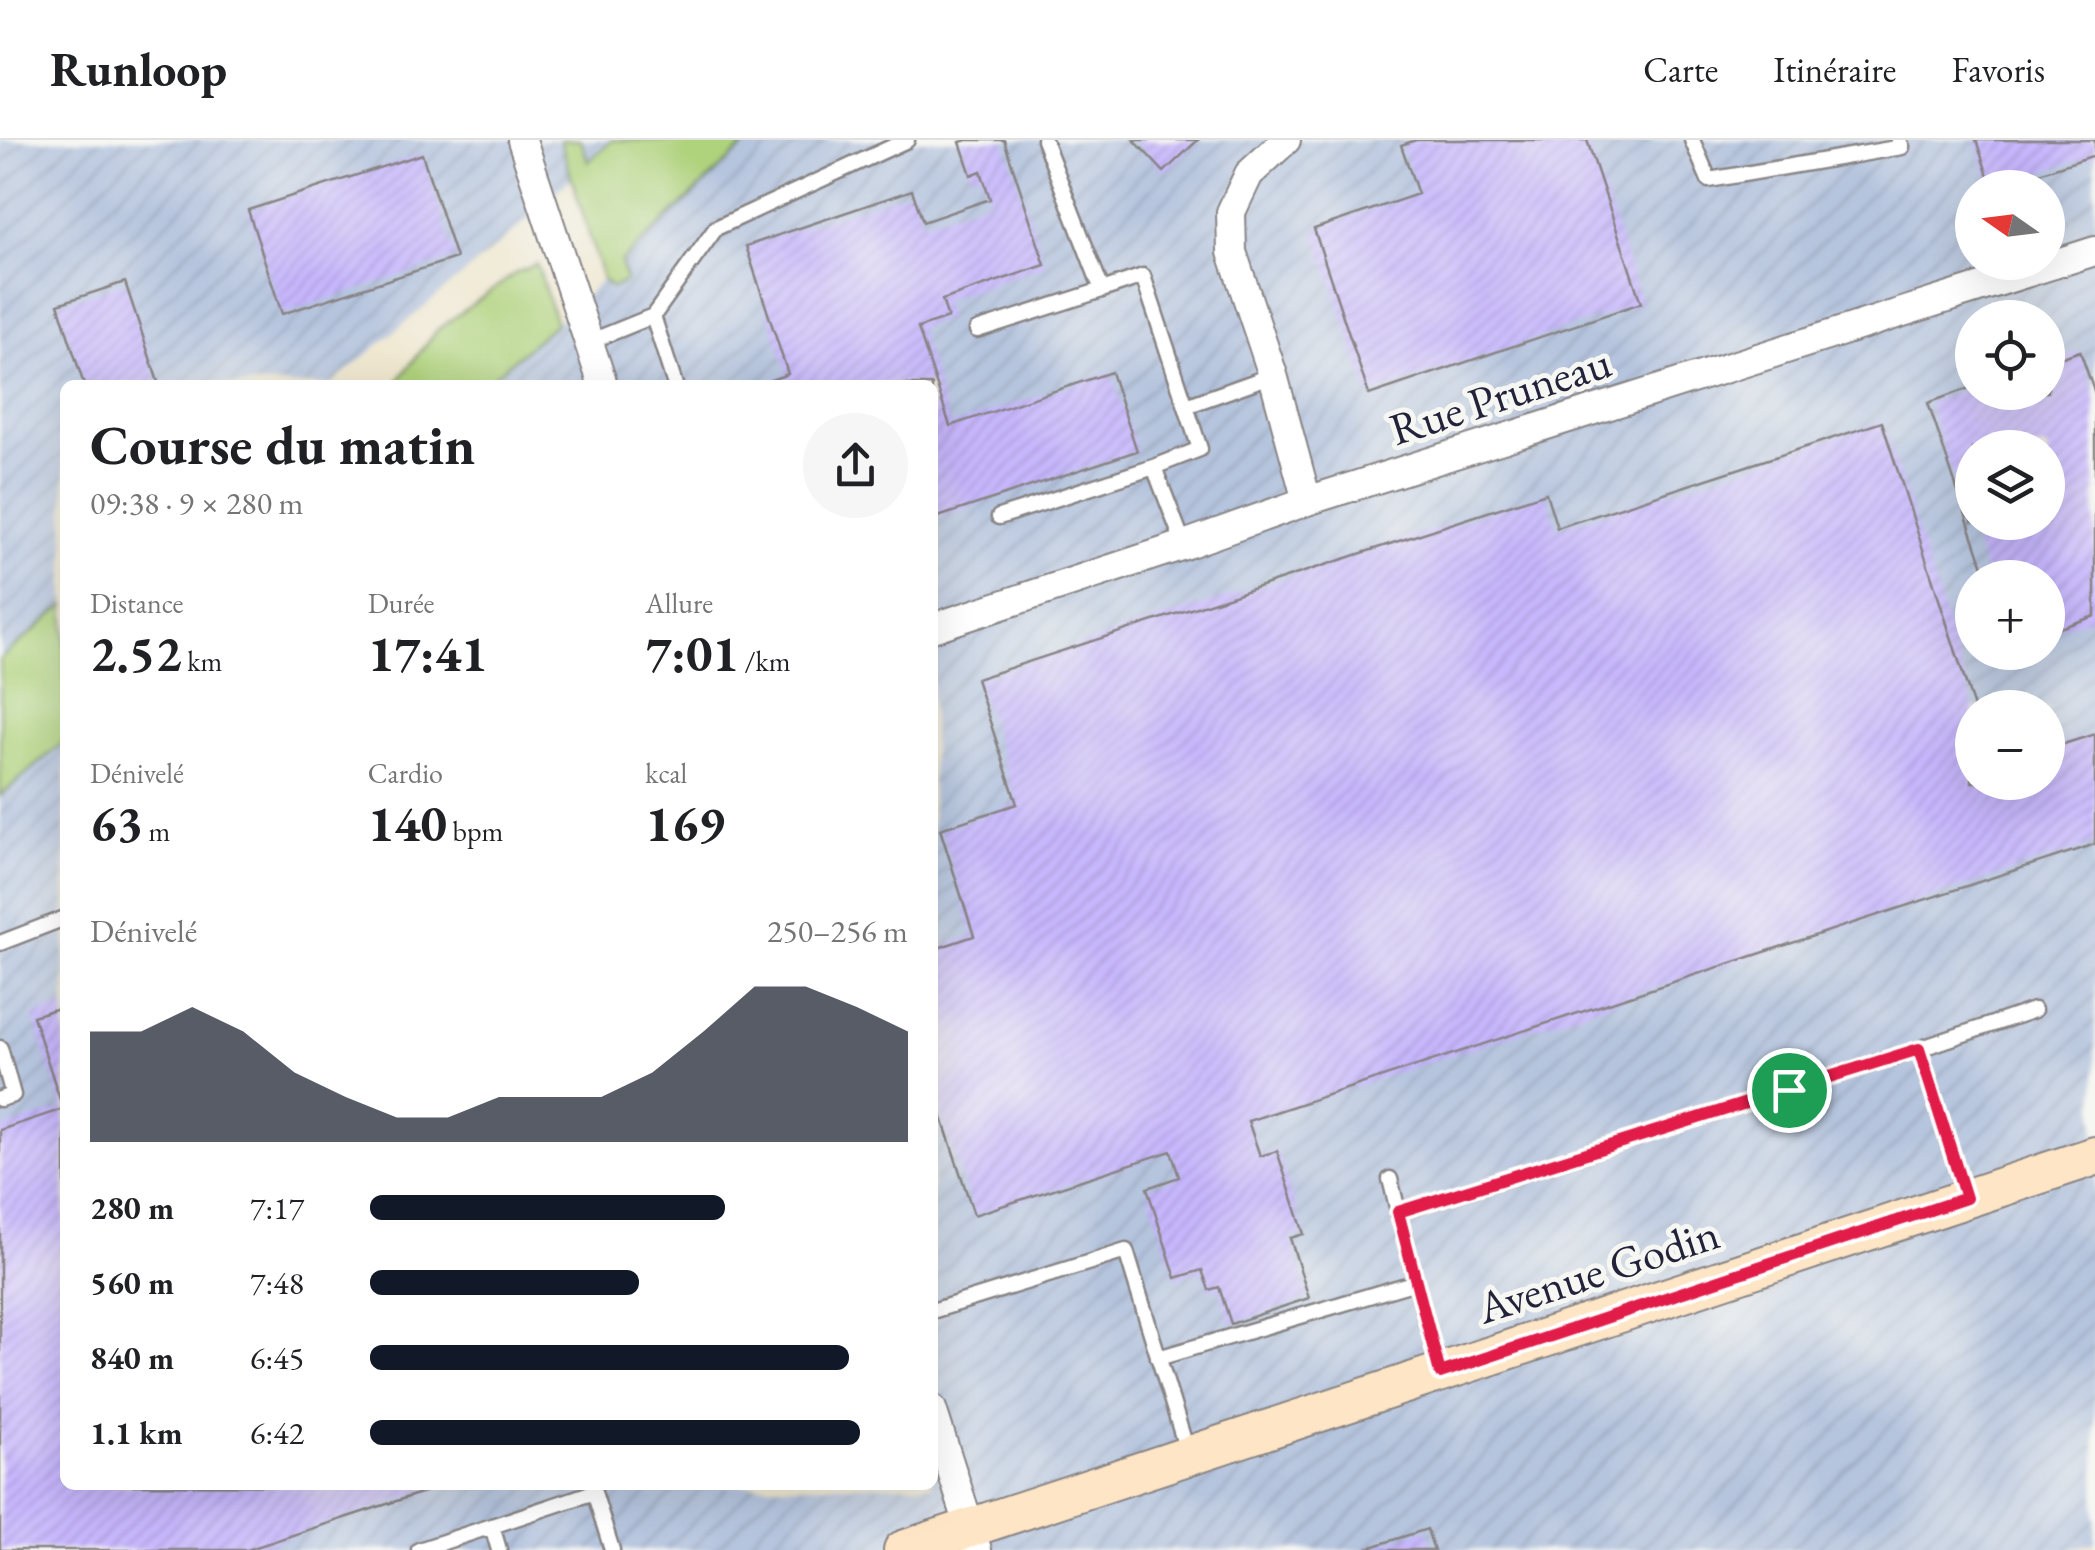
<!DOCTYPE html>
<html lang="fr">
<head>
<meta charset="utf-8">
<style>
  :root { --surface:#fff; --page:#f6f6f6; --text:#202124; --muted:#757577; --line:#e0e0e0; --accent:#111827 }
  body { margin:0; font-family:"EB Garamond",serif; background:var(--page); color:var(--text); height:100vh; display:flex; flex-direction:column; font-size:38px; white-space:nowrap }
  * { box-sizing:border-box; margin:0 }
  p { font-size:32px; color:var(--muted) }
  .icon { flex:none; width:55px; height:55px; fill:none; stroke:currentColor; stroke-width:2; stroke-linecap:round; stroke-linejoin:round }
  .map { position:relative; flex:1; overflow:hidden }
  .sheet { position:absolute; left:60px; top:240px; width:878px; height:1110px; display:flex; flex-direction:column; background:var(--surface); border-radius:15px; box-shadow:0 10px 40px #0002 }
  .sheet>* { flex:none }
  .needle { width:65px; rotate:284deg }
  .controls { position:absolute; left:1955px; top:30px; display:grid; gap:20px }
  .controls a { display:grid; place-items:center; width:110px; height:110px; border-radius:50%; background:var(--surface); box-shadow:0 10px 40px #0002; font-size:50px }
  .pin { position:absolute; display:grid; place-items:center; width:85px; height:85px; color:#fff; margin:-42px; border:5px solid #fff; border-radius:50%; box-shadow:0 2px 10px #0007 }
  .round { display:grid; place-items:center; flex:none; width:105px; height:105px; border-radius:52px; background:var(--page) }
  .summary { display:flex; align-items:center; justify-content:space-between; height:170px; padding:0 30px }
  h1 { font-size:55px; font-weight:700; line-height:75px }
  .figures { display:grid; grid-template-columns:repeat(3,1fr); gap:15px; height:170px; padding:10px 30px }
  .figures div { display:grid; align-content:center }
  .figures b { font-size:50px; font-weight:700 }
  .figures small { font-size:28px; font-weight:400 }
  .figures p { font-size:28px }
  .chart { height:280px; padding:20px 30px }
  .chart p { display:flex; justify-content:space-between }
  .chart svg { width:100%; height:180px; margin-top:10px; fill:var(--accent); opacity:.7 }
  ul { padding:0 30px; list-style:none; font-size:32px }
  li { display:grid; grid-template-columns:160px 120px 1fr; align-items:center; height:75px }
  li i { height:25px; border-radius:12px; background:var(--accent) }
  header { display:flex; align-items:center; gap:60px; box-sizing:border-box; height:140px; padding:0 50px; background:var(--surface); border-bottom:2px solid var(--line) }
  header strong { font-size:48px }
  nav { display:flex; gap:55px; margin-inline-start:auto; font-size:35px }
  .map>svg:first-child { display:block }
  .industrial { fill:url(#industrial-furrows); fill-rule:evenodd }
  .grass { fill:#afd27b; stroke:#687a5b; stroke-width:2.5 }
  .building { fill:url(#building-hatch); fill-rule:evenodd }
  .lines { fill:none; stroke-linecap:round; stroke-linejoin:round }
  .lane-casing { stroke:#888485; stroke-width:19 }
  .street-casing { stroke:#888485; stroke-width:32 }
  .secondary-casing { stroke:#888485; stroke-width:42 }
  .lane { stroke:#fff; stroke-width:14 }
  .street { stroke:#fff; stroke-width:28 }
  .secondary { stroke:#fde5c5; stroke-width:38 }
  .route-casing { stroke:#fff; stroke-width:20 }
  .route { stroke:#e11d48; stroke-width:12 }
  .labels { text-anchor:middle; stroke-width:10; stroke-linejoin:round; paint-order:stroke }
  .street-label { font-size:45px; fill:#22223b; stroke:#f6f6f2 }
</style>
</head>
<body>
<header>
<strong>Runloop</strong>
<nav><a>Carte</a><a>Itinéraire</a><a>Favoris</a></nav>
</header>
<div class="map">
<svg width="2095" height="1410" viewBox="0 0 2095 1410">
  <defs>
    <pattern id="industrial-furrows" width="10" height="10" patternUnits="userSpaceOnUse" patternTransform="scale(2.5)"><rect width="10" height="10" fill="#b6c5de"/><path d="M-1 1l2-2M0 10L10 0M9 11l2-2" fill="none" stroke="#9ca9bf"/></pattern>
    <pattern id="building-hatch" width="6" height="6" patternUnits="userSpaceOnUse" patternTransform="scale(2.5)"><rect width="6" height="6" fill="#c7b7fd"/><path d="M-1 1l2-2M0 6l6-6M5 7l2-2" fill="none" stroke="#ab9dda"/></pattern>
  </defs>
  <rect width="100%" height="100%" fill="#f6f6f2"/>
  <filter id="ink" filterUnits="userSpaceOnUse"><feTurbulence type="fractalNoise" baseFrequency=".01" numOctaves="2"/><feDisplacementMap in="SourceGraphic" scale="20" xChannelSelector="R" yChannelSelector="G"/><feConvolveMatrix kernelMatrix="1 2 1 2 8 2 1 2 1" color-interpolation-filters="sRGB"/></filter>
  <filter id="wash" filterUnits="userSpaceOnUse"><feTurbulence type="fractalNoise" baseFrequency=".0048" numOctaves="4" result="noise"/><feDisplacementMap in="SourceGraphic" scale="40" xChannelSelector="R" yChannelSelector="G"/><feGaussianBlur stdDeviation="2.25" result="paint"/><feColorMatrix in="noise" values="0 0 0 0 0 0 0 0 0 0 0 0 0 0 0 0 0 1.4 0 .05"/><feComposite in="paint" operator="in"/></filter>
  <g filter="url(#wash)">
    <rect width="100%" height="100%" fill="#efe7cf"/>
    <!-- industrial -->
    <path class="industrial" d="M0 0H612L515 91 330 245H65V465L0 519Z
      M751 0H2095V1402L2066 1410H0V656L65 601V1345H932V245H484L556 183ZM1972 48H2048V122H1972ZM1972 178H2048V252H1972ZM1972 308H2048V382H1972ZM1972 438H2048V512H1972ZM1972 568H2048V642H1972Z"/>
    <!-- grass -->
    <path class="grass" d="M560 0H581L588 22 612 0H751L621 122 626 141 612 148 603 140Z
      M537 124 556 183 484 245H395L437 190 516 133Z
      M65 465V601L0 656V519Z"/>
    <g id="blocks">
      <!-- building -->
      <path class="building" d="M967 0H1004L1045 125 942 160 948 178 918 188 950 286 1111 232 1137 311 932 379V245H757L788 234 746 106 912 50 923 82 990 59 981 31 971 35 960 2Z
        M1134 0H1198L1164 32Z
        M1416 0H1587L1641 163 1369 255 1314 89 1418 54 1401 5Z
        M1976 0H2095V15L1992 48Z
        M422 14 456 118 282 174 248 70Z
        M125 142 159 245H84L58 164Z
        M2080 211 2095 254V476L2048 492V438H1987L1928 263 1972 247V252H2048V222ZM1972 308H2048V382H1972Z
        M1882 282 1974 568 1972 642H2048V609L2095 594V704L1248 981 1260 1016 1277 1011 1304 1094 1290 1098 1309 1158 1231 1184 1219 1147 1209 1150 1202 1130 1176 1138 1147 1048 1179 1037 1171 1011 974 1075 932 948V810L974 796 940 689 1017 664 976 539 1546 353 1557 388Z
        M65 866V1345L442 1346 247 1410H0V990L63 969 33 876Z
        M1427 1389 1434 1410H1365V1409Z"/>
    </g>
  </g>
  <g filter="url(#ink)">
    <use href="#blocks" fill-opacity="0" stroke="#888485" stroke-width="2.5"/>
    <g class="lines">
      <defs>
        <path id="lane" d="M1044 0 1102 150 1143 136 1200 309 1154 327 1184 405
          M1692 0 1709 40 1902 7 1899 0
          M653 176 675 245
          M977 190 1102 150
          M589 202 653 176 716 88 907 0
          M1186 266 1273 235
          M999 377 1154 327
          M0 803 65 778
          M0 908 13 955 0 959
          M1919 909 2034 870
          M1390 1039 1416 1142
          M1399 1072 1919 909 1965 1056
          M932 1171 1126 1111 1188 1314
          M1158 1218 1416 1142 1439 1230
          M594 1352 612 1410
          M492 1386 594 1352 592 1345
          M419 1410 492 1386 499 1410"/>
        <path id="street" d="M522 0 603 245
          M1286 0 1249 34 1231 72 1232 112 1273 235 1307 361
          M932 488 1184 405 1307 361 2095 111
          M932 1269 977 1410"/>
        <path id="secondary" d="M903 1410 2095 1016"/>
      </defs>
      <!-- lane casing -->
      <use href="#lane" class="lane-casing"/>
      <!-- street casing -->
      <use href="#street" class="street-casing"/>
      <!-- secondary casing -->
      <use href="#secondary" class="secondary-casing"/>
      <!-- lane -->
      <use href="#lane" class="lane"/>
      <!-- street -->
      <use href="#street" class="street"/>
      <!-- secondary -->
      <use href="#secondary" class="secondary"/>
    </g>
  </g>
  <g class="lines" filter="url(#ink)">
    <defs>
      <path id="route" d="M1919 909 1966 1058 1440 1233 1398 1072Z"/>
    </defs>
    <!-- route casing -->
    <use href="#route" class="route-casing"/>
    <!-- route -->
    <use href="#route" class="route"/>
  </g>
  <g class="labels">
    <!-- street labels -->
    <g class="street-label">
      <text transform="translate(1500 255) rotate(-18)" y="16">Rue Pruneau</text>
      <text transform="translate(1598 1130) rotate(-18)" y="16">Avenue Godin</text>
    </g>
  </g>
</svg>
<div class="controls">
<a><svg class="needle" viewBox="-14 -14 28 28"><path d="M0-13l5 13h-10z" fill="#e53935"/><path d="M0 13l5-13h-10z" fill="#757577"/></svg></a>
<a><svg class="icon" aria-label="locate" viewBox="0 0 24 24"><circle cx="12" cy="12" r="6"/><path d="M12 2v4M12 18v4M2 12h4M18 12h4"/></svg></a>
<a><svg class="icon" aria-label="layers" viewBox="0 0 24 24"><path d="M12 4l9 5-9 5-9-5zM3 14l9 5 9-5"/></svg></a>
<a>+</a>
<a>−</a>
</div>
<div class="pin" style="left:1789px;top:950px;background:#1e9e55"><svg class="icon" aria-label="arrive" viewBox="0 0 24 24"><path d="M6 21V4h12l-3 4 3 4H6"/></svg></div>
<section class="sheet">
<div class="summary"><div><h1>Course du matin</h1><p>09:38 · 9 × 280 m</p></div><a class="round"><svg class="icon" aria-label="share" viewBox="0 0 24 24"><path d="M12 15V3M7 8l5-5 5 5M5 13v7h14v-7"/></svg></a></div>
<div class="figures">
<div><p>Distance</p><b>2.52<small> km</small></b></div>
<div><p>Durée</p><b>17:41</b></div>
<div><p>Allure</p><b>7:01<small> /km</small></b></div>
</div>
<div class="figures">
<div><p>Dénivelé</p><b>63<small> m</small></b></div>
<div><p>Cardio</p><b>140<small> bpm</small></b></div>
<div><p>kcal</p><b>169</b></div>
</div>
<div class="chart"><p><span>Dénivelé</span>250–256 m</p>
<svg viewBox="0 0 160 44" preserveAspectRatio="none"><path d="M0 44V17L10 17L20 11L30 17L40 27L50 33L60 38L70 38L80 33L90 33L100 33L110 27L120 17L130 6L140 6L150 11L160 17V44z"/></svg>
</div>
<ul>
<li><b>280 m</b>7:17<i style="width:66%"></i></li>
<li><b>560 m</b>7:48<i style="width:50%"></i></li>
<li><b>840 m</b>6:45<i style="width:89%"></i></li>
<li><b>1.1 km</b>6:42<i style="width:91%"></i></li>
</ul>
</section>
</div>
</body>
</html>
